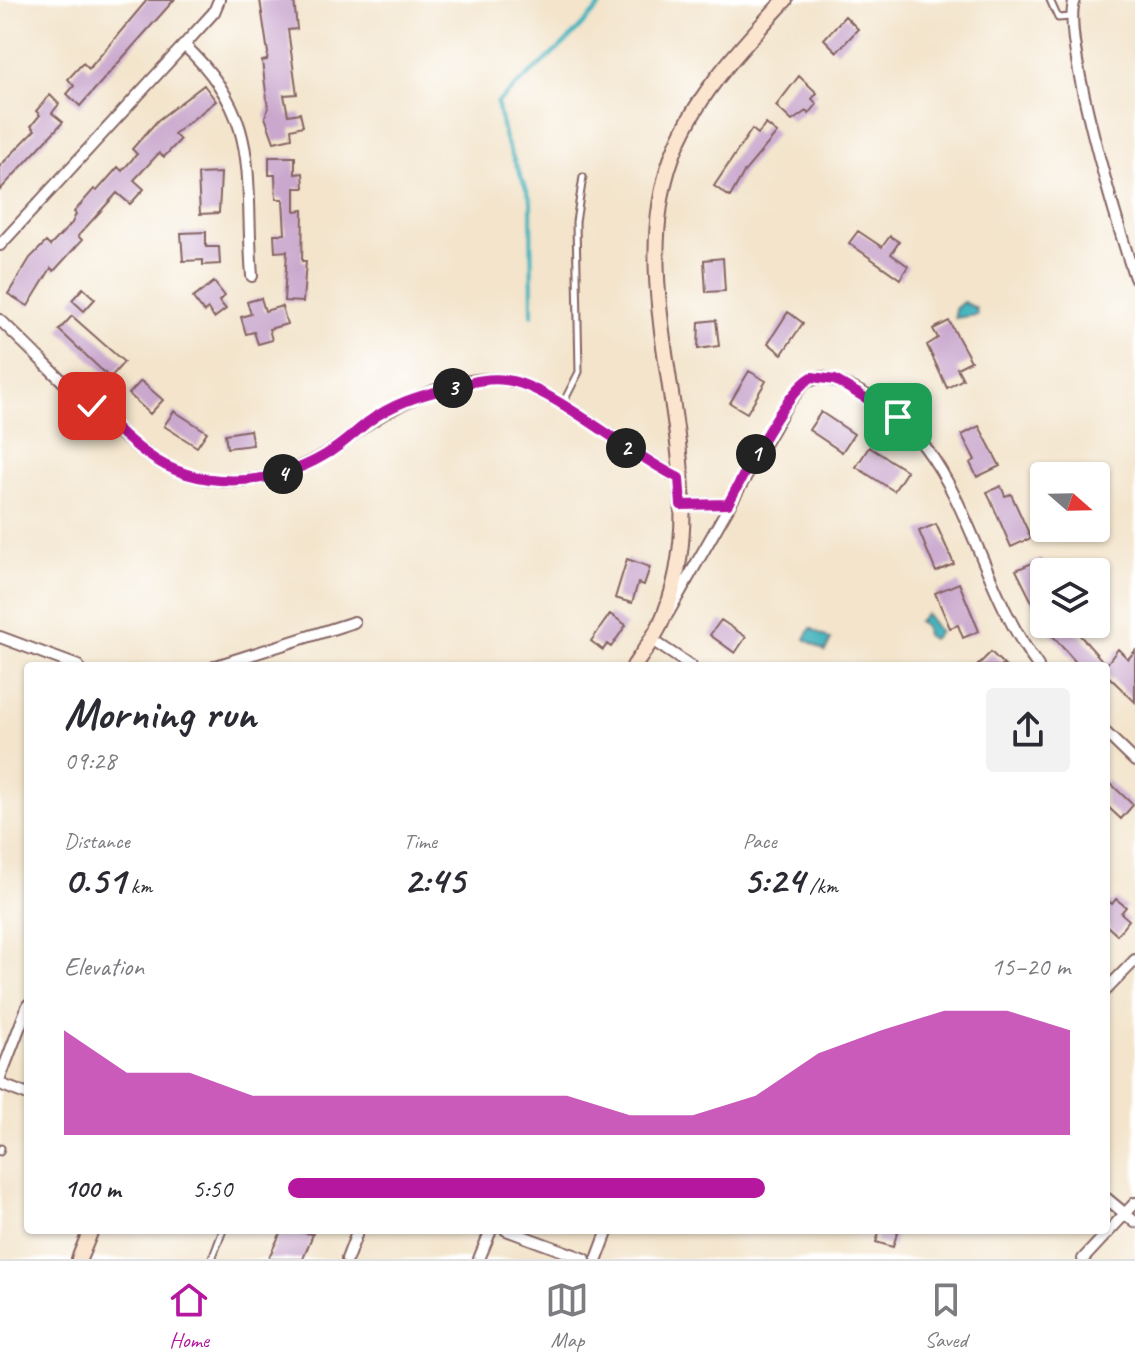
<!DOCTYPE html>
<html lang="en">
<head>
<meta charset="utf-8">
<style>
  :root { --surface:#fff; --page:#f2f2f3; --text:#2b2b33; --muted:#7c7c81; --line:#e1e1e2; --accent:#b5179e }
  body { margin:0; font-family:Caveat,sans-serif; background:var(--page); color:var(--text); height:100vh; display:flex; flex-direction:column; font-size:30px; white-space:nowrap }
  * { box-sizing:border-box; margin:0 }
  p { font-size:26px; color:var(--muted) }
  .icon { flex:none; width:44px; height:44px; fill:none; stroke:currentColor; stroke-width:2; stroke-linecap:round; stroke-linejoin:round }
  .map { position:relative; flex:1; overflow:hidden }
  .panel { position:absolute; left:24px; top:662px; width:1086px; height:572px; display:flex; flex-direction:column; background:var(--surface); border-radius:8px; box-shadow:0 2px 6px #0004 }
  .panel>* { flex:none }
  .needle { width:52px; rotate:110deg }
  .controls { position:absolute; left:1030px; top:462px; display:grid; gap:16px }
  .controls a { display:grid; place-items:center; width:80px; height:80px; border-radius:8px; background:var(--surface); box-shadow:0 2px 6px #0004; font-size:40px }
  .pin { position:absolute; display:grid; place-items:center; width:68px; height:68px; color:#fff; margin:-34px; border-radius:16px; box-shadow:0 4px 12px #0006 }
  .km { position:absolute; width:40px; height:40px; margin:-20px; border-radius:50%; background:#222; color:#fff; font-size:22px; line-height:40px; text-align:center }
  .round { display:grid; place-items:center; flex:none; width:84px; height:84px; border-radius:8px; background:var(--page) }
  .headline { display:flex; align-items:center; justify-content:space-between; height:136px; padding:0 40px }
  h1 { font-size:44px; font-weight:700; line-height:60px }
  .stats { display:grid; grid-template-columns:repeat(3,1fr); gap:12px; height:136px; padding:8px 40px }
  .stats div { display:grid; align-content:center }
  .stats b { font-size:40px; font-weight:700 }
  .stats small { font-size:22px; font-weight:400 }
  .stats p { font-size:22px }
  .chart { height:224px; padding:16px 40px }
  .chart p { display:flex; justify-content:space-between }
  .chart svg { width:100%; height:144px; margin-top:8px; fill:var(--accent); opacity:.7 }
  ul { padding:0 40px; list-style:none; font-size:26px }
  li { display:grid; grid-template-columns:128px 96px 1fr; align-items:center; height:60px }
  li i { height:20px; border-radius:10px; background:var(--accent) }
  .tab-bar { display:flex; justify-content:space-around; align-items:center; height:112px; border-top:2px solid var(--line); background:var(--surface); font-size:22px; color:var(--muted) }
  .tab-bar a { display:grid; justify-items:center; gap:4px }
  .tab-bar .selected { color:var(--accent) }
  .map>svg:first-child { display:block }
  .water { fill:#43b2bd; stroke:#466874; stroke-width:2 }
  .lines { fill:none; stroke-linecap:round; stroke-linejoin:round }
  .stream { stroke:#43b2bd; stroke-width:4 }
  .building { fill:#caa8ce }
  .lane-casing { stroke:#856463; stroke-width:9 }
  .street-casing { stroke:#856463; stroke-width:14 }
  .secondary-casing { stroke:#856463; stroke-width:18 }
  .lane { stroke:#fff; stroke-width:5 }
  .street { stroke:#fff; stroke-width:10 }
  .secondary { stroke:#fce5cf; stroke-width:14 }
  .route-casing { stroke:#fff; stroke-width:16 }
  .route { stroke:#b5179e; stroke-width:10 }
</style>
</head>
<body>
<div class="map">
<svg width="1135" height="1259" viewBox="0 0 1135 1259">
  <rect width="100%" height="100%" fill="#fff"/>
  <filter id="ink" filterUnits="userSpaceOnUse"><feTurbulence type="fractalNoise" baseFrequency=".0125" numOctaves="2"/><feDisplacementMap in="SourceGraphic" scale="16" xChannelSelector="R" yChannelSelector="G"/><feConvolveMatrix kernelMatrix="1 2 1 2 8 2 1 2 1" color-interpolation-filters="sRGB"/></filter>
  <filter id="wash" filterUnits="userSpaceOnUse"><feTurbulence type="fractalNoise" baseFrequency=".006" numOctaves="4" result="noise"/><feDisplacementMap in="SourceGraphic" scale="32" xChannelSelector="R" yChannelSelector="G"/><feGaussianBlur stdDeviation="1.8" result="paint"/><feColorMatrix in="noise" values="0 0 0 0 0 0 0 0 0 0 0 0 0 0 0 0 0 1.4 0 .05"/><feComposite in="paint" operator="in"/></filter>
  <g filter="url(#wash)">
    <rect width="100%" height="100%" fill="#f3e4cb"/>
    <!-- water -->
    <path class="water" d="M963 302 976 308 977 315 955 318V309Z
      M926 614 939 632 932 639 926 635 925 628 918 621Z
      M811 628 831 640 825 651 805 639Z"/>
    <g class="lines">
      <!-- stream -->
      <path class="stream" d="M532 315 531 200 505 139 497 103 565 43 606 0"/>
    </g>
    <g id="blocks">
      <!-- building -->
      <path class="building" d="M147 0H174L80 106 67 94 74 86 68 79 83 63 89 69Z
        M260 0H294L297 29 288 30 297 94 284 95 288 115 300 113 303 126 291 129 292 138 274 142 265 117 268 108 262 61 267 60 268 53Z
        M845 16 858 29 837 52 824 39Z
        M799 76 817 93 812 99 817 104 809 114 806 111 792 121 776 106Z
        M204 85 216 101 174 134 180 140 164 157 159 153 134 180 144 189 130 204 117 193 78 236 82 240 54 271 51 268 28 306 8 294 30 258 46 242 50 246 72 223 76 214 74 212 94 189 97 191 118 167 122 171 137 154 132 149 158 120Z
        M50 95 59 104 52 113 63 122 0 190V166L35 130 31 126 40 115 36 111Z
        M766 124 777 133 744 172 730 197 714 186 752 129 758 134Z
        M269 157H295V174L303 173 304 188H295V211L303 210 302 261H306L303 302 284 301 287 251 275 252 274 234H285L283 199H276L275 175H269Z
        M221 173 219 213 200 214 198 174Z
        M858 231 882 247 890 236 899 242 891 254 908 266 900 279 849 243Z
        M206 232V247H219L220 264 203 265V260L183 261 181 233Z
        M723 258 725 291 706 292 704 260Z
        M214 282 225 296 219 301 226 309 214 318 208 309 204 312 193 298Z
        M83 288 95 299 84 311 72 300Z
        M261 298 265 311 282 306 287 324 269 329 272 340 258 344 254 332 246 334 241 317 251 314 247 302Z
        M788 312 803 323 782 354 768 343Z
        M72 316 124 362 110 378 59 330Z
        M716 320 719 346 698 349 699 322Z
        M949 321 971 361 957 368 963 379 947 388 927 345 938 338 933 329Z
        M749 371 766 381 747 413 730 403Z
        M141 381 163 400 150 414 129 394Z
        M174 411 207 432 197 447 164 426Z
        M821 412 854 434 842 452 809 430Z
        M979 426 1000 466 977 477 970 463 975 460 962 435Z
        M250 430 253 445 227 448 225 434Z
        M869 447 907 471 894 491 856 467Z
        M1001 486 1005 496 1011 494 1031 538 1011 547 987 492Z
        M936 524 954 564 936 572 919 531Z
        M627 559 650 567 644 585 638 583 632 603 615 598Z
        M1041 559 1047 572 1044 606 1036 610 1016 570Z
        M959 583 979 631 963 638 958 625 950 628 935 593Z
        M610 614 626 625 611 647 607 644 603 650 591 641Z
        M721 620 746 637 735 653 710 635Z
        M1063 624H1070L1106 665 1118 649 1128 659 1135 651V702L1106 674V666H1079L1051 634Z
        M991 652 1005 666H977Z
        M1106 779 1133 805 1121 819 1106 805Z
        M1106 899 1112 904 1116 899 1126 907 1121 913 1129 920 1117 935 1106 925Z
        M282 1230 313 1234 303 1259H268Z
        M880 1230H898L893 1247 876 1242Z"/>
    </g>
  </g>
  <g filter="url(#ink)">
    <use href="#blocks" fill-opacity="0" stroke="#856463" stroke-width="2"/>
    <g class="lines">
      <defs>
        <path id="lane" d="M1050 0 1058 18 1071 17
          M562 405 579 372 576 222 583 177
          M0 1152 1 1148
          M212 1259 223 1230"/>
        <path id="street" d="M1075 0C1059 34 1120 234 1135 278
          M184 45C264 119 244 178 252 276
          M0 245 184 45 214 12 219 0
          M0 320C48 365 94 417 148 455 209 499 296 482 350 437 387 407 458 373 506 380 549 385 633 456 679 478
          M681 505 728 504
          M667 615 786 406 805 382 822 377C965 417 963 563 1038 666
          M0 637 78 666
          M652 640 691 666
          M216 666 354 622
          M1106 733 1135 761
          M1106 990 1135 960
          M0 1078 28 1005
          M0 1084 28 1095
          M1106 1198 1135 1222
          M506 1230 585 1259
          M347 1259 358 1230
          M479 1259 491 1230
          M597 1259 608 1230
          M1083 1259 1135 1203"/>
        <path id="secondary" d="M634 666C643 653 653 639 660 625 727 479 618 307 672 157 695 95 741 48 785 0
          M79 1259 91 1230"/>
      </defs>
      <!-- lane casing -->
      <use href="#lane" class="lane-casing"/>
      <!-- street casing -->
      <use href="#street" class="street-casing"/>
      <!-- secondary casing -->
      <use href="#secondary" class="secondary-casing"/>
      <!-- lane -->
      <use href="#lane" class="lane"/>
      <!-- street -->
      <use href="#street" class="street"/>
      <!-- secondary -->
      <use href="#secondary" class="secondary"/>
    </g>
  </g>
  <g class="lines" filter="url(#ink)">
    <defs>
      <path id="route" d="M92 406C110 422 127 440 147 454 198 492 273 486 325 455 341 446 354 433 368 422 392 404 418 396 446 389 466 384 485 377 506 380 550 385 631 456 679 478L681 505 728 504C745 473 784 393 812 377L835 380 898 417"/>
    </defs>
    <!-- route casing -->
    <use href="#route" class="route-casing"/>
    <!-- route -->
    <use href="#route" class="route"/>
  </g>
</svg>
<div class="controls">
<a><svg class="needle" viewBox="-14 -14 28 28"><path d="M0-13l5 13h-10z" fill="#e53935"/><path d="M0 13l5-13h-10z" fill="#7c7c81"/></svg></a>
<a><svg class="icon" aria-label="layers" viewBox="0 0 24 24"><path d="M12 4l9 5-9 5-9-5zM3 14l9 5 9-5"/></svg></a>
</div>
<div class="pin" style="left:898px;top:417px;background:#1e9e55"><svg class="icon" aria-label="arrive" viewBox="0 0 24 24"><path d="M6 21V4h12l-3 4 3 4H6"/></svg></div>
<div class="pin" style="left:92px;top:406px;background:#d93025"><svg class="icon" aria-label="check" viewBox="0 0 24 24"><path d="M5 12l5 5 9-10"/></svg></div>
<b class="km" style="left:756px;top:454px">1</b>
<b class="km" style="left:626px;top:448px">2</b>
<b class="km" style="left:453px;top:388px">3</b>
<b class="km" style="left:283px;top:474px">4</b>
<section class="panel">
<div class="headline"><div><h1>Morning run</h1><p>09:28</p></div><a class="round"><svg class="icon" aria-label="share" viewBox="0 0 24 24"><path d="M12 15V3M7 8l5-5 5 5M5 13v7h14v-7"/></svg></a></div>
<div class="stats">
<div><p>Distance</p><b>0.51<small> km</small></b></div>
<div><p>Time</p><b>2:45</b></div>
<div><p>Pace</p><b>5:24<small> /km</small></b></div>
</div>
<div class="chart"><p><span>Elevation</span>15–20 m</p>
<svg viewBox="0 0 160 44" preserveAspectRatio="none"><path d="M0 44V12L10 25L20 25L30 32L40 32L50 32L60 32L70 32L80 32L90 38L100 38L110 32L120 19L130 12L140 6L150 6L160 12V44z"/></svg>
</div>
<ul>
<li><b>100 m</b>5:50<i style="width:61%"></i></li>
</ul>
</section>
</div>
<nav class="tab-bar">
<a class="selected"><svg class="icon" aria-label="home" viewBox="0 0 24 24"><path d="M3 11l9-7 9 7M6 9v11h12V9"/></svg>Home</a>
<a><svg class="icon" aria-label="map" viewBox="0 0 24 24"><path d="M3 6l6-2 6 2 6-2v14l-6 2-6-2-6 2zM9 4v14M15 6v14"/></svg>Map</a>
<a><svg class="icon" aria-label="saved" viewBox="0 0 24 24"><path d="M7 4h10v16l-5-4-5 4z"/></svg>Saved</a>
</nav>
</body>
</html>
